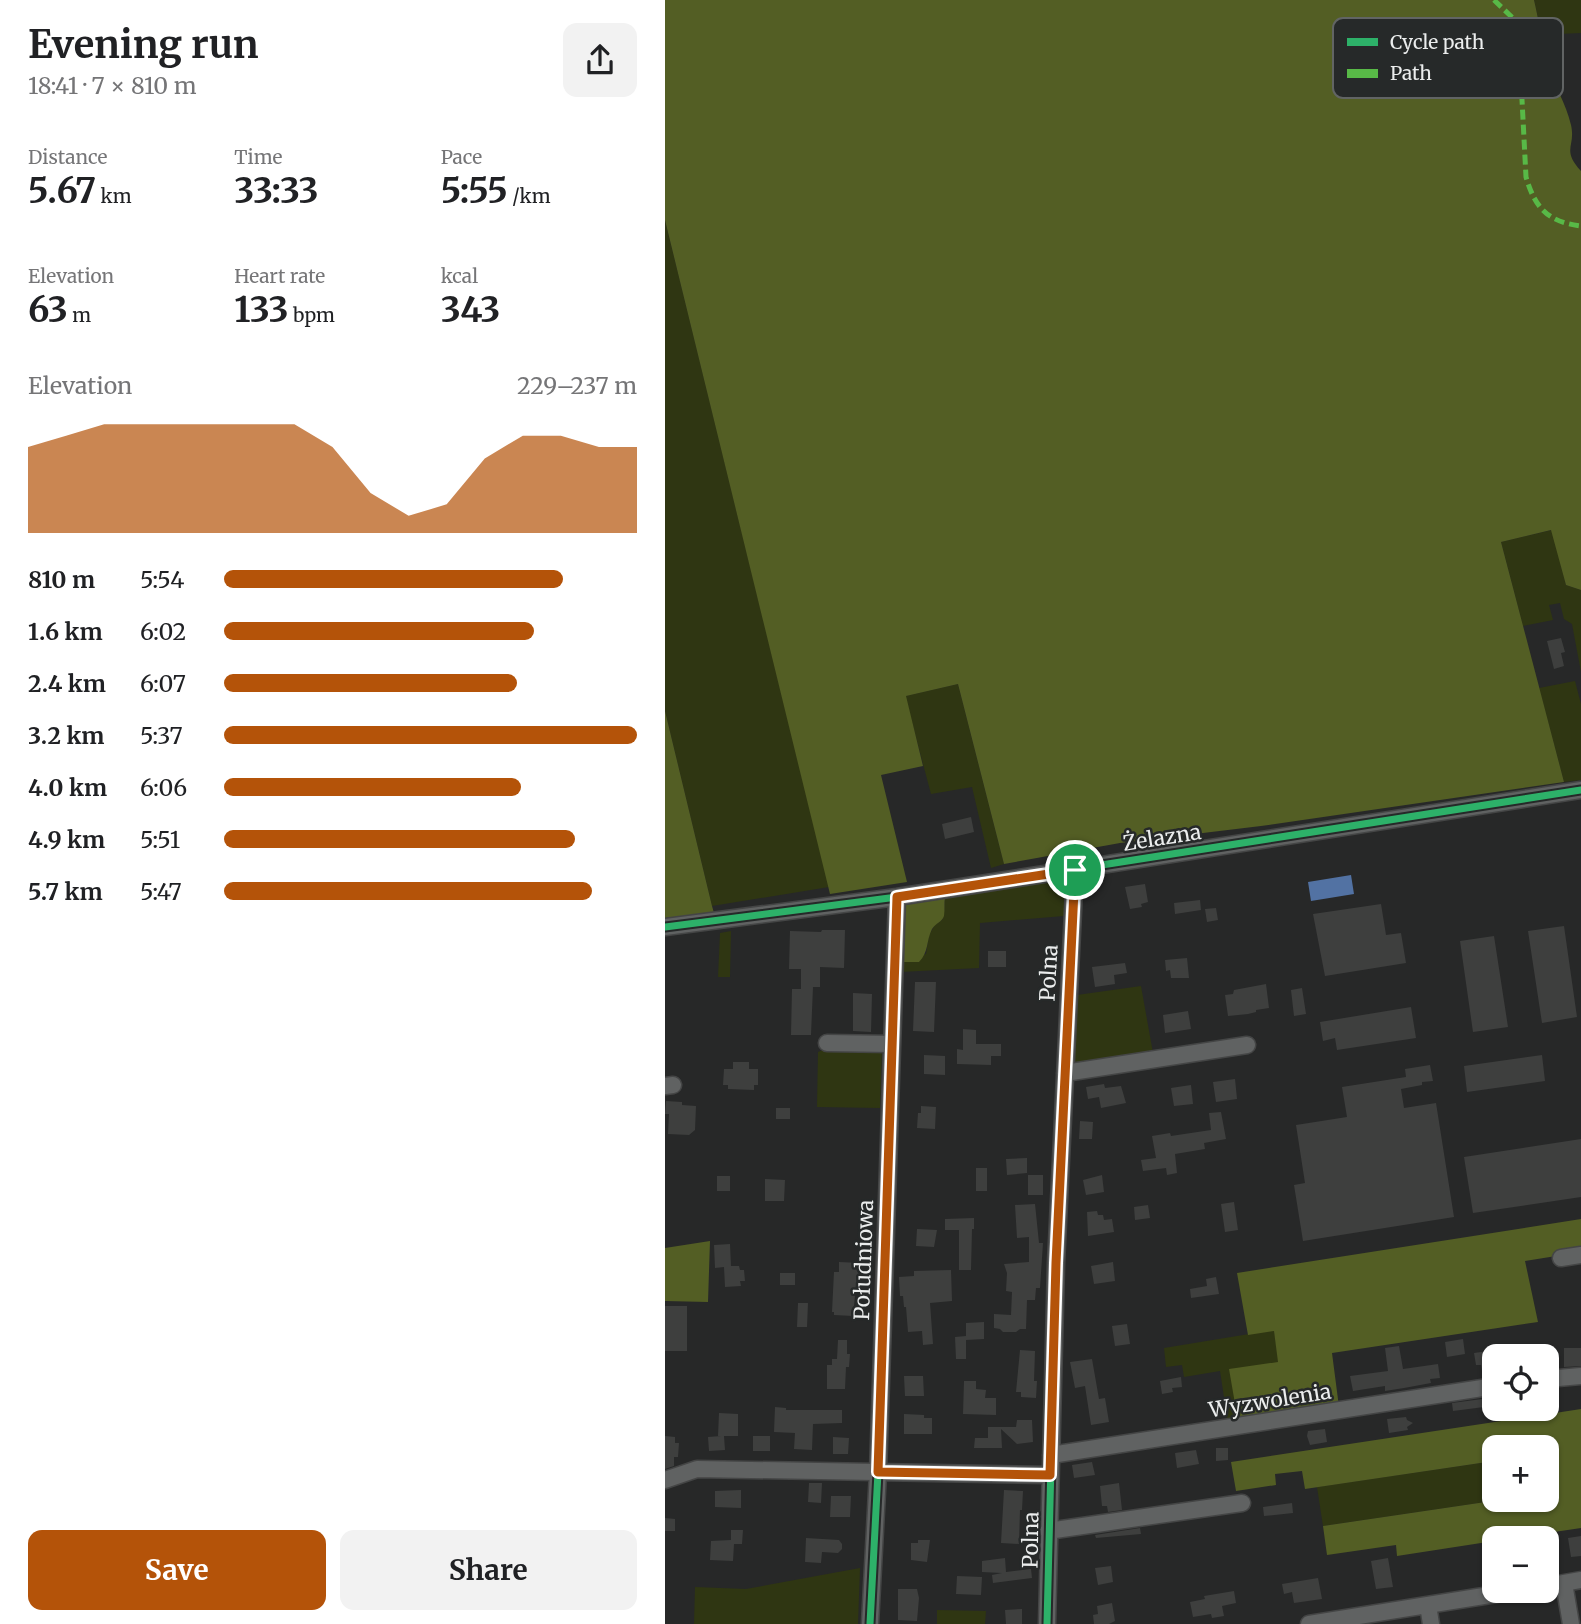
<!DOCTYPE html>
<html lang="en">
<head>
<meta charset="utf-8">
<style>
  :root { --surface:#fff; --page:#f2f2f2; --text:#202124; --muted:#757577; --accent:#b45309 }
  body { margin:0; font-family:Merriweather,serif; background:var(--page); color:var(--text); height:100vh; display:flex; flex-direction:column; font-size:26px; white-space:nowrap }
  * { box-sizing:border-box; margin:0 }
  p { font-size:23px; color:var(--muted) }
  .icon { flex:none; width:38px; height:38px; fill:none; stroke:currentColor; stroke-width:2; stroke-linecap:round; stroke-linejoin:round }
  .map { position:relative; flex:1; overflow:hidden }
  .panel { display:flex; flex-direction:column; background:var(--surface); width:665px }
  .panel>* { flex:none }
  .controls { position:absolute; left:817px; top:1344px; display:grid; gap:14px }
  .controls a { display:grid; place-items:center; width:77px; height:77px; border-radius:14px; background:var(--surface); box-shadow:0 2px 5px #0004; font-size:35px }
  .pin { position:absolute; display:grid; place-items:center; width:60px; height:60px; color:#fff; margin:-30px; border:4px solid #fff; border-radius:50%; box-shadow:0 2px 7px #0007 }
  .round { display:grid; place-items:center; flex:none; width:74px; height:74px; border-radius:14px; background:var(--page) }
  .headline { display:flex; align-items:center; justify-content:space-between; height:119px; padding:0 28px }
  h1 { font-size:38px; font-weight:700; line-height:52px }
  .figures { display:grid; grid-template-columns:repeat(3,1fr); gap:10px; height:119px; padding:7px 28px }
  .figures div { display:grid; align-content:center }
  .figures b { font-size:35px; font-weight:700 }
  .figures small { font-size:19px; font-weight:400 }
  .figures p { font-size:19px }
  .chart { height:196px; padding:14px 28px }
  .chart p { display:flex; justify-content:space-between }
  .chart svg { width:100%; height:126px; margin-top:7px; fill:var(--accent); opacity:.7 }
  .button { display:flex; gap:14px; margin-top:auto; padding:14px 28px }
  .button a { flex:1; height:80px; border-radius:14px; background:var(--accent); color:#fff; font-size:28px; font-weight:700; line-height:80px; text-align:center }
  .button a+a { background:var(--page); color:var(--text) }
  ul { padding:0 28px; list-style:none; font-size:23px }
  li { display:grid; grid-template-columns:112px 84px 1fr; align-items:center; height:52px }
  li i { height:18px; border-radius:9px; background:var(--accent) }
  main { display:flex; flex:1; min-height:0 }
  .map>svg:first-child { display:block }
  .green { fill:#2f3612 }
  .forest { fill:#535e24 }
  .water { fill:#5272a3 }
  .building { fill:#3e3f3e }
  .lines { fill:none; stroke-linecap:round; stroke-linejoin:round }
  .minor-casing { stroke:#444545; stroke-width:19 }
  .minor { stroke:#606262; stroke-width:16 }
  .quiet { stroke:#58b947; stroke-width:5; stroke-dasharray:10 5; stroke-linecap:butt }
  .cycleway-casing { stroke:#262929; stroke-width:11 }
  .cycleway { stroke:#2db169; stroke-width:7 }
  .route-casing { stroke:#fff; stroke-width:14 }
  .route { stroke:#b45309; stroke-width:9 }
  .labels { text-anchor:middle; stroke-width:5; stroke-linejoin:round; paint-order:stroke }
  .street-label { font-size:21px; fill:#ebeded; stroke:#262929 }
  .key { fill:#262929; stroke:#616464; stroke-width:2 }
  .key-label { font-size:19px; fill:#ebeded }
</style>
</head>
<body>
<main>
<section class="panel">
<div class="headline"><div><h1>Evening run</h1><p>18:41 · 7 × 810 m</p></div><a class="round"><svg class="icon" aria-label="share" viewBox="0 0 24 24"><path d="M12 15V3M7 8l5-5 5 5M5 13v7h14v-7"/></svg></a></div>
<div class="figures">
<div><p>Distance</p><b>5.67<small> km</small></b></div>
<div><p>Time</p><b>33:33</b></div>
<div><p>Pace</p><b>5:55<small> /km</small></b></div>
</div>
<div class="figures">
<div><p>Elevation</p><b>63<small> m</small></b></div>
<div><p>Heart rate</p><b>133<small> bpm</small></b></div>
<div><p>kcal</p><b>343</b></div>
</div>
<div class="chart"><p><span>Elevation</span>229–237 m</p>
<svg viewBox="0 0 160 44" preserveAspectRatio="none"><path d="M0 44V14L10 10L20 6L30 6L40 6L50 6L60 6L70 6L80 14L90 30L100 38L110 34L120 18L130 10L140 10L150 14L160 14V44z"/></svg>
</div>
<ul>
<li><b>810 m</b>5:54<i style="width:82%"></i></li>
<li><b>1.6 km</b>6:02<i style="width:75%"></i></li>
<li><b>2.4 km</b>6:07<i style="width:71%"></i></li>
<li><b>3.2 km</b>5:37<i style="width:100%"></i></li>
<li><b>4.0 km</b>6:06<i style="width:72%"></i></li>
<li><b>4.9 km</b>5:51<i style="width:85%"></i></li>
<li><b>5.7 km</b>5:47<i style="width:89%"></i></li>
</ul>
<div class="button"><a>Save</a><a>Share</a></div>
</section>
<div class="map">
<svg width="916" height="1624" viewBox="0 0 916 1624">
  <rect width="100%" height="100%" fill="#272828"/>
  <!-- green -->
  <path class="green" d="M869 0H916V33L893 34 878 39Z
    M0 220 164 887 47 906 0 711Z
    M887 530 901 585 916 590V672L907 624 899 619 895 603 884 605 888 620 858 626 836 542Z
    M910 681 916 704V780L899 782 874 688Z
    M293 684 339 864 326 868 307 787 266 794 240 696Z
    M396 879 401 883 399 916 315 923 314 968 235 972 236 962 261 954 264 935 270 925 277 920 279 914 280 897Z
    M66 931 65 977H53L55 933Z
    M476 986 488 1053 414 1065 409 1060 412 995Z
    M160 1049H217L215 1108 152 1107 153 1052Z
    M609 1330 614 1362 573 1421 556 1424 562 1417 555 1371 519 1377 517 1365 501 1367 499 1348Z
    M829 1461 830 1500H834L658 1526 652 1487Z
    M195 1568 193 1624H29L30 1587 81 1589Z
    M272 1610 321 1611 320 1624H272Z"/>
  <!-- forest -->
  <path class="forest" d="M0 0H869C874 21 877 44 883 64 889 86 901 103 906 125 911 147 896 149 916 171V590L901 585 886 530 836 542 899 782 596 826 455 843 339 864 293 684 241 696 258 766 216 775 242 882 165 894 0 220Z
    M0 711 47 906 49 913 0 918Z
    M280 897C279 903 280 910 279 916 277 922 271 923 267 929 261 941 264 952 254 962H236L239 906 241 904Z
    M916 1219V1252L860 1261 873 1322 667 1353 674 1407 573 1421 564 1369 613 1362 609 1331 583 1335 572 1273Z
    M45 1241 43 1302 0 1301V1248Z
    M916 1409V1528L849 1538H830L829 1541 732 1556 731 1545 662 1555 658 1526 834 1500H882V1447H830L829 1461 640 1489 637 1471 610 1474 611 1485 571 1491 566 1462Z"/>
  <!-- water -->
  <path class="water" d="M686 875 689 894 646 901 643 882Z"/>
  <!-- building -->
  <path class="building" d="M896 638 900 652 896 653 899 666 889 669 882 641Z
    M306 817 309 832 280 839 277 824Z
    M480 884 483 902 476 904 477 907 465 909 460 887Z
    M535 900 536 910 510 914 509 903Z
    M716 904 721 935 736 933 741 963 660 976 648 914Z
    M551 908 553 920 542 922 540 909Z
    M899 926 912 1017 877 1023 863 931Z
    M157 930H180L179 968 155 967V987H148L146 1035H126L127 989H136V969H124L125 931 156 932Z
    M829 936 843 1027 808 1032 795 941Z
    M323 951H341V967H323Z
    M522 958 524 978H506L505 970 501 971 500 960Z
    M460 963 462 973 449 975 450 984 430 987 427 967Z
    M250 982H271L269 1032 248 1031Z
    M601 984 604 1008 591 1010V1012L583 1014 563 1016 560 995 568 994 569 990Z
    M637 988 641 1014 629 1016 626 990Z
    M188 993 207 994 206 1032 188 1031Z
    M746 1007 751 1038 672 1050 670 1038 658 1041 655 1022Z
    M523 1011 526 1029 500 1033 498 1015Z
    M298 1029 311 1030V1044H336V1056H326V1065L292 1064V1049L298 1050Z
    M259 1055 280 1056V1075L259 1074Z
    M877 1055 880 1081 802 1092 799 1066Z
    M68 1062H84V1069H93V1085H89V1090L63 1089V1085H58L59 1069H68Z
    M765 1065 768 1081 757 1082V1085L736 1089 739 1108 771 1103 789 1217 638 1241 629 1185 640 1183 631 1125 682 1117 677 1087 741 1077 740 1069Z
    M570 1079 572 1099 551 1102 548 1082Z
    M439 1084 440 1088 456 1086 461 1103 436 1108 434 1097 423 1099 421 1087Z
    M526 1085 528 1104 509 1106 506 1088Z
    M1 1101 17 1102V1105L31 1106 30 1130 24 1135 3 1134 4 1114H0Z
    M256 1106 271 1107 270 1129 252 1128 253 1113H256Z
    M111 1108H125V1119H111Z
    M556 1112 561 1139 539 1143 540 1149 510 1154 512 1173 502 1175 501 1168 478 1171 476 1160 491 1158 487 1136 505 1133 506 1136 546 1130 544 1113Z
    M415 1121 428 1122 427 1139H414Z
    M916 1139V1197L808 1213 799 1157Z
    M362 1158V1173L342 1175 341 1159Z
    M311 1168H322V1191H311Z
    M363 1175H378V1195H363Z
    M437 1175 439 1192 421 1195 418 1180Z
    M52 1176H65V1191H52Z
    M100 1179 120 1180 119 1201H100Z
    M569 1202 573 1230 560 1232 556 1204Z
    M370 1204 374 1243H378L375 1288H371L370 1300H362L361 1329H355L351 1332H338L335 1329 329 1328V1314L346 1315 347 1292 341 1291 342 1273 339 1264 364 1262V1237L352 1238 350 1205Z
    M483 1205 485 1218 470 1220 469 1207Z
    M432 1211 433 1215H438L439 1220 447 1219 449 1232 423 1236 422 1212Z
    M309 1218V1229H307L306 1270H294V1230H280V1219Z
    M252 1229 272 1230 269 1247 251 1246Z
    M65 1244 66 1266H74L75 1270H79L80 1281H75L76 1286 60 1287 59 1267 50 1268 49 1245Z
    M174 1262 195 1263V1275H192L188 1316 169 1315V1312H167L169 1272H174Z
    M448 1262 450 1281 429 1284 426 1266Z
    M286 1270 287 1301 265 1303 268 1344 258 1345 257 1331 243 1332 241 1307H239L238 1296H235L234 1277 249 1276V1271Z
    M115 1273H130V1285H115Z
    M551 1277 554 1294 526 1298 525 1289 542 1286 541 1279Z
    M133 1303H143L142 1327H132Z
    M0 1306H22V1351H0Z
    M319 1322V1339L301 1340V1359H291L290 1337 301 1336V1323Z
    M462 1324 465 1344 450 1346 447 1326Z
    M798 1339 800 1354 782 1357 780 1342Z
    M173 1340H182V1354H185L184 1367H181L180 1389H162V1365H167V1359H172Z
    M734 1346 738 1369 773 1364 775 1378 765 1379 766 1383 739 1388 720 1391V1386L688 1391 685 1376 723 1371 720 1348Z
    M899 1348H916V1366L899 1367Z
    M355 1350 370 1351 369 1381H372L371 1398 356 1397V1392H351Z
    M830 1350V1370L817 1371 816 1365H811L809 1353Z
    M427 1359 434 1399 440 1398 444 1422 426 1425 420 1386 410 1388 405 1362Z
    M239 1376H258L259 1396H240Z
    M516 1377 517 1387 507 1388 508 1392 497 1394 495 1381Z
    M299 1381H311V1389L321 1390 320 1398H331V1415L298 1414Z
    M817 1399 819 1407 788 1411 787 1403Z
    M110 1407 121 1408V1410H177V1423L148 1424 147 1450 129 1449 130 1433 109 1432Z
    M54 1413 73 1414V1436H59L60 1450 44 1451 43 1437 56 1436H53Z
    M239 1414 259 1415V1418H267V1434H239Z
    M741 1417 742 1420 748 1423 742 1427 743 1430 724 1433 722 1419Z
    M352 1420H367L368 1442 352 1444 336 1429 337 1448H309L310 1438H323V1427H351Z
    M660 1429 662 1442 645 1445 642 1436 643 1431Z
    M0 1436 10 1437V1443H14L13 1457H9V1466L0 1469Z
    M88 1436H105V1451H88Z
    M168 1437 184 1438 183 1454H168Z
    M551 1448H563V1460L551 1461Z
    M531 1450 534 1464 512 1468 510 1453Z
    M427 1462 430 1475 409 1478 407 1465Z
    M144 1483H157L156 1503 143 1502Z
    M454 1483 457 1510 443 1512 442 1506H437L435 1486Z
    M76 1490V1508L50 1507V1491Z
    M339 1490 358 1491 357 1510H355L354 1544 336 1543Z
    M166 1496H186L185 1517H165Z
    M627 1503 628 1513 599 1516 598 1507Z
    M0 1518 10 1519V1531H0Z
    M475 1528 476 1534 431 1538 430 1535Z
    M66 1530H78L77 1544H69L68 1561 45 1560 46 1541 66 1540Z
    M916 1536V1556L906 1557 903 1538Z
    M141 1538 174 1540 177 1544V1549L173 1553 157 1552 156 1563 140 1562Z
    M253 1540H265L262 1562 246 1560V1543H253Z
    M340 1558 341 1572 366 1569 367 1578 328 1583 327 1575 337 1573 317 1572V1561Z
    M723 1558 728 1587 711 1589 706 1561Z
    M446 1566 448 1582 433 1585 430 1568Z
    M292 1576 317 1577 316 1595 291 1594Z
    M653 1578 657 1599 629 1603 627 1592 619 1594 617 1584Z
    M233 1589H252L254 1598 252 1621 233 1620Z
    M569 1591 571 1603 557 1606 559 1616 547 1618 546 1614 528 1617 525 1602 540 1599 539 1596Z
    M447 1603 450 1621 444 1624H429L428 1615 433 1614 432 1606Z
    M357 1609V1624H341L340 1610Z"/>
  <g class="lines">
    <defs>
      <path id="minor" d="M0 927 232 897 916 790
        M162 1043 227 1044
        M400 1073 582 1045
        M0 1086 8 1085
        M896 1258 916 1255
        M882 1379 916 1376
        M386 1455 830 1386
        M0 1480 32 1469 385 1475
        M383 1531 577 1503
        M899 1583 906 1624
        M882 1586 916 1580
        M763 1605 766 1624
        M205 1624 213 1472 232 897
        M382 1624 391 1263 410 870
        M644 1624 850 1591"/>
    </defs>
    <!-- minor casing -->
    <use href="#minor" class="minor-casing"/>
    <!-- minor -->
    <use href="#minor" class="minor"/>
    <!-- quiet -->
    <path class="quiet" d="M829 0 853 23 861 177C870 208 883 222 916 226"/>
    <defs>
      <path id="cycleway" d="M0 927 232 897 916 790
        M205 1624 213 1472 232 897
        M382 1624 391 1263 410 870"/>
    </defs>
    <!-- cycleway casing -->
    <use href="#cycleway" class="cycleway-casing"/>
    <!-- cycleway -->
    <use href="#cycleway" class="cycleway"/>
  </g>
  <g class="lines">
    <defs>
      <path id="route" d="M410 870 391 1263 385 1475 213 1472 232 897Z"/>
    </defs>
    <!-- route casing -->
    <use href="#route" class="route-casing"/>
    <!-- route -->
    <use href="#route" class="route"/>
  </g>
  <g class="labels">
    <!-- street labels -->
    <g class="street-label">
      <text transform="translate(497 838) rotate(-9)" y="7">Żelazna</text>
      <text transform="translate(384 973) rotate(-87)" y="7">Polna</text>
      <text transform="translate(199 1260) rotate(-88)" y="7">Południowa</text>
      <text transform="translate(605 1401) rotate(-9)" y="7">Wyzwolenia</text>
      <text transform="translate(366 1540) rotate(-89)" y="7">Polna</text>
    </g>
  </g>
  <!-- legend -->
  <rect x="668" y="18" width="230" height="80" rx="10" class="key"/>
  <rect x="682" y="38" width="31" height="8" fill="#2db169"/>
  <rect x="682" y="69" width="31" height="9" fill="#58b947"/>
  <g class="key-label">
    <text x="725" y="49">Cycle path</text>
    <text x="725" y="80">Path</text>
  </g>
</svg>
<div class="controls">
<a><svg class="icon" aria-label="locate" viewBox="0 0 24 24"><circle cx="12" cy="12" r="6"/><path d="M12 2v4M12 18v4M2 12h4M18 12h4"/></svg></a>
<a>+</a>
<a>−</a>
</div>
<div class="pin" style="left:410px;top:870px;background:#1e9e55"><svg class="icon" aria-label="arrive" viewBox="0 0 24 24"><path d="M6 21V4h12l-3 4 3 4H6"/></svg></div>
</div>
</main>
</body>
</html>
